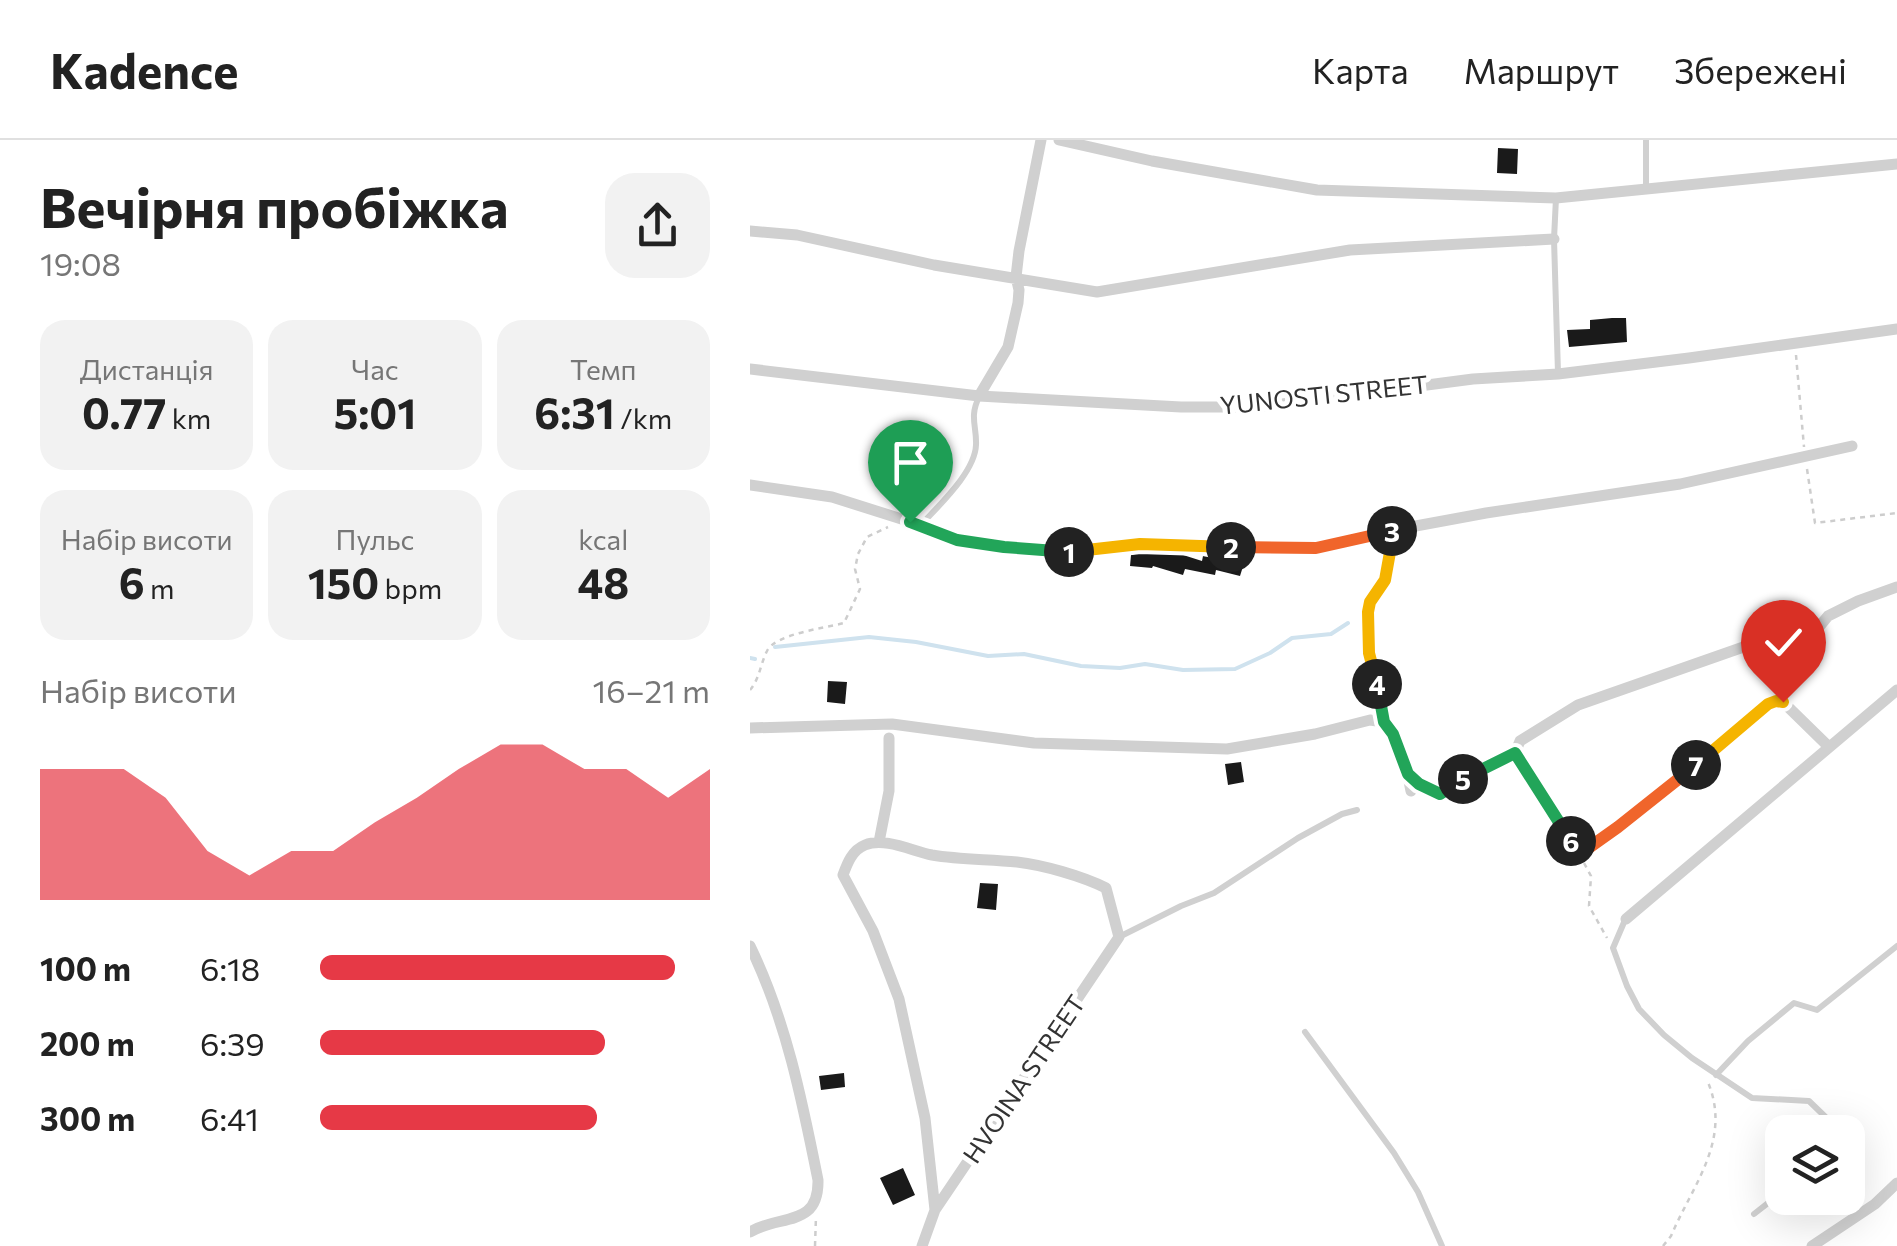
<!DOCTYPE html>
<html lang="uk">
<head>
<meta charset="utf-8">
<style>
  :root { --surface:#fff; --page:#f2f2f2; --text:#222; --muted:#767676; --line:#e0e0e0; --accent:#e63946 }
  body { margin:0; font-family:Commissioner,sans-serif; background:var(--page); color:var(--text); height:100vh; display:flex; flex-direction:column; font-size:38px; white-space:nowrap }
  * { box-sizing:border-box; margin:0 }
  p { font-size:32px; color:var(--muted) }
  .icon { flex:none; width:55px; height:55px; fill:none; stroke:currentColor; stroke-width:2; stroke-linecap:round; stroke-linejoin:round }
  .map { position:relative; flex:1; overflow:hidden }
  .details { display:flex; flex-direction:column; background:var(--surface); width:750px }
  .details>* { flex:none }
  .fabs { position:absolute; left:1015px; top:975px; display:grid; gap:20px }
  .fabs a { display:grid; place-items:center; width:100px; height:100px; border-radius:20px; background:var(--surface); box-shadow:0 10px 40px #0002; font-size:50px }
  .pin { position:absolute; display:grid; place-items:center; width:85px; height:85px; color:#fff; margin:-102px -42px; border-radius:50% 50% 50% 0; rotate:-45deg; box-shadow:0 0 10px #0007 }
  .pin .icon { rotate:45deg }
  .km { position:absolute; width:50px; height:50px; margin:-25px; border-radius:50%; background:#222; color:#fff; font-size:28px; line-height:50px; text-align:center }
  .round { display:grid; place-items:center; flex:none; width:105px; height:105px; border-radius:30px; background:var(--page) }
  .overview { display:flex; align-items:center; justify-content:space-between; height:170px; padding:0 40px }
  h1 { font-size:55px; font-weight:700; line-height:75px }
  .figures { display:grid; grid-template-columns:repeat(3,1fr); gap:15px; height:170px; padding:10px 40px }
  .figures div { display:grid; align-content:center; border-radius:25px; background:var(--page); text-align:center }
  .figures b { font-size:42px; font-weight:700 }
  .figures small { font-size:28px; font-weight:400 }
  .figures p { font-size:28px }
  .chart { height:280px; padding:20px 40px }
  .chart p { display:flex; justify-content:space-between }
  .chart svg { width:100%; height:180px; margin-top:10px; fill:var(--accent); opacity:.7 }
  ul { padding:0 40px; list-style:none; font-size:32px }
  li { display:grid; grid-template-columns:160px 120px 1fr; align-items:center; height:75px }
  li i { height:25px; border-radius:12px; background:var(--accent) }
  header { display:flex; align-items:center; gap:60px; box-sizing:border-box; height:140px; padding:0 50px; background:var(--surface); border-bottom:2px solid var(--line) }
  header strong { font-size:48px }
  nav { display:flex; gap:55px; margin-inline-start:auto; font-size:35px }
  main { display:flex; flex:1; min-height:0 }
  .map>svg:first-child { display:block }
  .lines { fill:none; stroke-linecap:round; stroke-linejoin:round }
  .stream { stroke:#cfe2ee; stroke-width:4 }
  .building { fill:#1a1a1a }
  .path { stroke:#cdcdcd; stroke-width:2.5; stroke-dasharray:5 5; stroke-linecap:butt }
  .service { stroke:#d0d0d0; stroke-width:6 }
  .minor { stroke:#d0d0d0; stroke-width:11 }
  .split-1-casing { stroke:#fff; stroke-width:20 }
  .split-2-casing { stroke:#fff; stroke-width:20 }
  .split-3-casing { stroke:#fff; stroke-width:20 }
  .split-4-casing { stroke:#fff; stroke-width:20 }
  .split-5-casing { stroke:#fff; stroke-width:20 }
  .split-6-casing { stroke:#fff; stroke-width:20 }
  .split-7-casing { stroke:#fff; stroke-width:20 }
  .split-8-casing { stroke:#fff; stroke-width:20 }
  .split-1 { stroke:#22a559; stroke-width:12 }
  .split-2 { stroke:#f5b400; stroke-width:12 }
  .split-3 { stroke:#f0652b; stroke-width:12 }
  .split-4 { stroke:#f5b400; stroke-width:12 }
  .split-5 { stroke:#22a559; stroke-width:12 }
  .split-6 { stroke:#22a559; stroke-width:12 }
  .split-7 { stroke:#f0652b; stroke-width:12 }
  .split-8 { stroke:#f5b400; stroke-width:12 }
  .labels { text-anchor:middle; stroke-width:10; stroke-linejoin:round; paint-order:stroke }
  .street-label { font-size:25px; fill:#333; stroke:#fff }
</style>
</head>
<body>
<header>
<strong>Kadence</strong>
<nav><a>Карта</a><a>Маршрут</a><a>Збережені</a></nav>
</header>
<main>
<section class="details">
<div class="overview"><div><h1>Вечірня пробіжка</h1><p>19:08</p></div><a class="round"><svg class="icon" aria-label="share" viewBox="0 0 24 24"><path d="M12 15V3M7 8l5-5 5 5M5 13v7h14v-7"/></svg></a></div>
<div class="figures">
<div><p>Дистанція</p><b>0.77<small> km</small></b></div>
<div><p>Час</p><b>5:01</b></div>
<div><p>Темп</p><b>6:31<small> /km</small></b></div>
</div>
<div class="figures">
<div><p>Набір висоти</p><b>6<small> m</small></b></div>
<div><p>Пульс</p><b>150<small> bpm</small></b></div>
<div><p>kcal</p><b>48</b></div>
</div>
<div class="chart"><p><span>Набір висоти</span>16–21 m</p>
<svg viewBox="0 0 160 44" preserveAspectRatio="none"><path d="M0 44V12L10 12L20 12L30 19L40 32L50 38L60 32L70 32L80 25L90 19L100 12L110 6L120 6L130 12L140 12L150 19L160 12V44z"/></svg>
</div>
<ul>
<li><b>100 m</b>6:18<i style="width:91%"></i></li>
<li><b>200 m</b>6:39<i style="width:73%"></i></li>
<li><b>300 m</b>6:41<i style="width:71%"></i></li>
</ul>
</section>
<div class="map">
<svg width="1147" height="1106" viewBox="0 0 1147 1106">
  <rect width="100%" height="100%" fill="#fff"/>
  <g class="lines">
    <!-- stream -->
    <path class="stream" d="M25 507 119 497 166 502 238 516 274 514 331 526 370 528 395 524 433 530 485 529 520 513 542 498 581 494 598 483
      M0 518 5 519"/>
  </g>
  <!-- building -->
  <path class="building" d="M748 8 768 9 767 34 747 33Z
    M862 178H876L877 202 819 207 817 190 840 189V180Z
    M389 413 430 414 452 421 453 416 477 421 478 416 495 420 490 436 466 430 465 435 435 429 433 435 403 426 402 428 380 426 381 415Z
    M78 541 97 542 95 564 77 562Z
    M491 622 494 642 478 645 475 624Z
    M230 743 248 744 246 770 227 768Z
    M94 933 95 947 71 950 69 936Z
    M153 1028 165 1055 143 1065 130 1038Z"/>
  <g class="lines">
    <!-- path -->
    <path class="path" d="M1046 215 1054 307
      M1057 329 1065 383 1147 373
      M0 550C10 538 10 525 17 511 25 494 75 488 94 483L110 449 105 429 108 414 117 397 138 387
      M632 571 619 513 618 472 620 462 635 441 642 401
      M671 645 690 655 713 639 756 618
      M834 723 841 736 839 766 857 798
      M65 1106 66 1076
      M913 1106 921 1096C943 1044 983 999 957 940"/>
    <!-- service -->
    <path class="service" d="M896 0V47
      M806 58 804 99 808 233
      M171 385C189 365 225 332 226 305 227 287 219 277 229 257
      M875 780 863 808 877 846 889 869 914 895 942 918 1002 958 1059 961 1091 992
      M369 797 431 766 464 753 548 698 592 674 607 670
      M555 892 644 1013 668 1052 692 1106
      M966 935 998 901 1044 863 1067 870 1147 806
      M1004 1074 1032 1052"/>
    <!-- minor -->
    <path class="minor" d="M309 0 402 21 567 50 806 58 1147 24
      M0 91 47 95 184 125 347 152 600 110 804 99
      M0 229 229 256 431 267H509L723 239 808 234 939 218 1147 189
      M229 256 258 207 268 163 269 150 266 137 269 111 291 0
      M0 345 82 357 161 382 207 401 254 407 326 412 389 404 566 408 644 390 736 373 930 344 1102 306
      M0 588 142 584 284 603 477 609 565 594 620 580 634 582C649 601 657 627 661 651
      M1078 606 1033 562 1026 561 1018 564 921 646 829 714 765 613 770 601 828 565 1002 504 1059 492 1069 487 1078 476 1108 461 1147 447
      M129 702 139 651V598
      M876 779 1147 550
      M0 806C36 880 52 960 68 1040 69 1088 30 1074 0 1092
      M172 1106 185 1070 369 797 356 748C332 736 293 725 267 722 239 719 211 720 182 715 162 711 135 697 115 705 102 710 97 724 93 735L123 791 149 859 175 978 185 1070
      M1062 1106 1125 1064 1147 1043"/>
  </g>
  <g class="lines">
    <defs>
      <path id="split-1" d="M160 382 207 400 254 407 319 412"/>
      <path id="split-2" d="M319 412 390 404 481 407"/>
      <path id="split-3" d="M481 407 566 408 642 391"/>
      <path id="split-4" d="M627 544 619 513 618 472 620 462 635 440 644 390 642 391"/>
      <path id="split-5" d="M627 544 634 582 643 594 658 634 669 644 690 654 713 639"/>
      <path id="split-6" d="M713 639 765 613 821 701"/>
      <path id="split-7" d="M821 701 830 714 868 687 946 625"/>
      <path id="split-8" d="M946 625 1018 564 1026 561 1033 562"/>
    </defs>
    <!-- split-1 casing -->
    <use href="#split-1" class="split-1-casing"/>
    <!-- split-2 casing -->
    <use href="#split-2" class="split-2-casing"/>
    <!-- split-3 casing -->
    <use href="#split-3" class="split-3-casing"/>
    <!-- split-4 casing -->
    <use href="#split-4" class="split-4-casing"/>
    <!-- split-5 casing -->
    <use href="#split-5" class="split-5-casing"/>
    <!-- split-6 casing -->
    <use href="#split-6" class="split-6-casing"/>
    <!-- split-7 casing -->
    <use href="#split-7" class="split-7-casing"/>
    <!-- split-8 casing -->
    <use href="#split-8" class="split-8-casing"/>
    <!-- split-1 -->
    <use href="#split-1" class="split-1"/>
    <!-- split-2 -->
    <use href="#split-2" class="split-2"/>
    <!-- split-3 -->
    <use href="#split-3" class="split-3"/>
    <!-- split-4 -->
    <use href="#split-4" class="split-4"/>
    <!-- split-5 -->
    <use href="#split-5" class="split-5"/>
    <!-- split-6 -->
    <use href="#split-6" class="split-6"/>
    <!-- split-7 -->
    <use href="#split-7" class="split-7"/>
    <!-- split-8 -->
    <use href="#split-8" class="split-8"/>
  </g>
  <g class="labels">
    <!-- street labels -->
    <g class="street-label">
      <text transform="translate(574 255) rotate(-6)" y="9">YUNOSTI STREET</text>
      <text transform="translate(274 939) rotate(-56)" y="9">HVOINA STREET</text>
    </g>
  </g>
</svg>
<div class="fabs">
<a><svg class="icon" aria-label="layers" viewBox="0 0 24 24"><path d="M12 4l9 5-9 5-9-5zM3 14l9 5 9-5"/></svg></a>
</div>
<div class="pin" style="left:160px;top:382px;background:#1e9e55"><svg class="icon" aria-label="arrive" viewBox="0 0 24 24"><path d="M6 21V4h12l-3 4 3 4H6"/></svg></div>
<div class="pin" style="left:1033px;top:562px;background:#d93025"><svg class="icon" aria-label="check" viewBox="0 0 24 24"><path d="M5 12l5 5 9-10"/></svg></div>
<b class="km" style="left:319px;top:412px">1</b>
<b class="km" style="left:481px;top:407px">2</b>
<b class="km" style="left:642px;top:391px">3</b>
<b class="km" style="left:627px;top:544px">4</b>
<b class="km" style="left:713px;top:639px">5</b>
<b class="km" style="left:821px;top:701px">6</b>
<b class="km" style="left:946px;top:625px">7</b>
</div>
</main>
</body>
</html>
